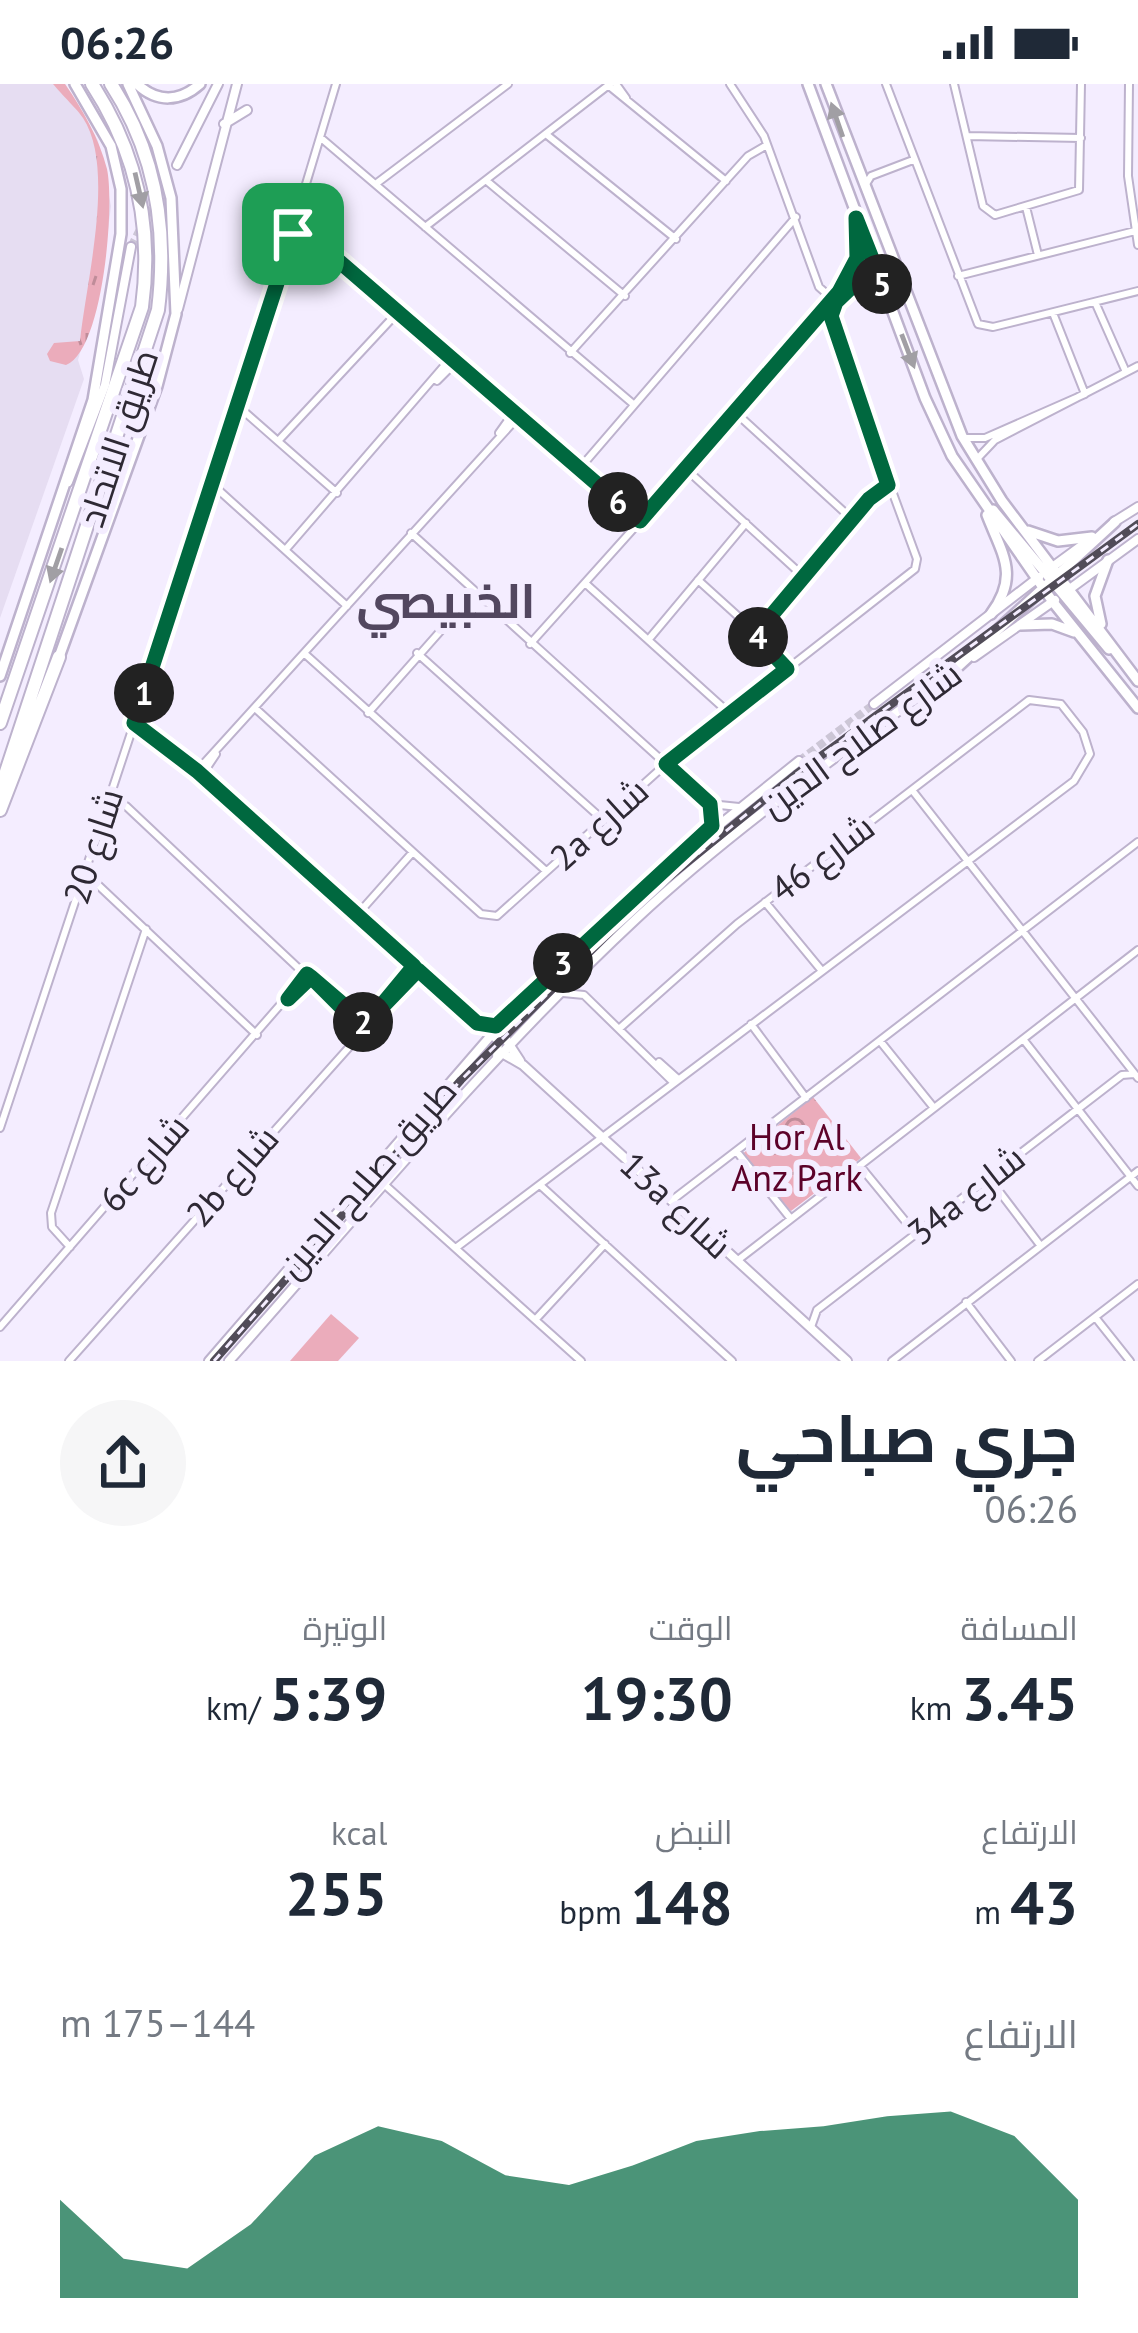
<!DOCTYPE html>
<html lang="ar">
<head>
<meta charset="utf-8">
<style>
  :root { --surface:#fff; --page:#f6f6f7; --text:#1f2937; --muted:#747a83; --accent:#00683f }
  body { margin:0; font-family:"PT Sans",Cairo,sans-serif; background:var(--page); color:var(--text); direction:rtl; height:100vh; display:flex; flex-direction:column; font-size:45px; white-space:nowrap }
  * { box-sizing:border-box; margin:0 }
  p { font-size:39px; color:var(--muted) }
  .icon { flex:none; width:66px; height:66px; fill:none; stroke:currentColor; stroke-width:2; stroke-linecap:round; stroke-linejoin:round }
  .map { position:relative; height:1277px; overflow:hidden; direction:ltr }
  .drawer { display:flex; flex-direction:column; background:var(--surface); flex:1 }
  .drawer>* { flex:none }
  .pin { position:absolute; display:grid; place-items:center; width:102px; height:102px; color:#fff; margin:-51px; border-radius:24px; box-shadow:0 6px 18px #0006 }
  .km { position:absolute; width:60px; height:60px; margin:-30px; border-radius:50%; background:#222; color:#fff; font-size:33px; line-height:60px; text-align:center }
  .round { display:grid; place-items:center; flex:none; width:126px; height:126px; border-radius:63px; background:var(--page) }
  .head { display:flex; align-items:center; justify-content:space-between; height:204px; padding:0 60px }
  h1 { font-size:66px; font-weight:700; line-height:90px }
  .figures { display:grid; grid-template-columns:repeat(3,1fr); gap:18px; height:204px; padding:12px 60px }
  .figures div { display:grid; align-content:center }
  .figures b { font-size:60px; font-weight:700 }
  .figures small { font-size:33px; font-weight:400 }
  .figures p { font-size:33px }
  .chart { height:336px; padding:24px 60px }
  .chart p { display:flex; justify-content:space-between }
  .chart svg { width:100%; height:216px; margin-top:12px; fill:var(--accent); opacity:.7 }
  .status { display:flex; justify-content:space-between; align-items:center; height:84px; padding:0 60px; background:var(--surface); direction:ltr }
  .status svg { height:33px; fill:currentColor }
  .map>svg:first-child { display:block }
  .built { fill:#e6ddf2 }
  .grass { fill:url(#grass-tufts) }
  .park { fill:url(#park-crowns) }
  .garden { fill:#ebacbb }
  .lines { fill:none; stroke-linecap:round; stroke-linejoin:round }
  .secondary-tunnel { stroke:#ccc6d6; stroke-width:8; stroke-dasharray:8 4; stroke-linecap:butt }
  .street-casing { stroke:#bdb2cd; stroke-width:10 }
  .secondary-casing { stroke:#bdb2cd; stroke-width:12 }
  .primary-casing { stroke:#bdb2cd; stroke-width:14 }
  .highway-casing { stroke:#bdb2cd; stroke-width:16 }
  .street { stroke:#fff; stroke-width:6 }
  .secondary { stroke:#fff; stroke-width:8 }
  .primary { stroke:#fff; stroke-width:9 }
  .highway { stroke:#fff; stroke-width:12 }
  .rail-casing { stroke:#514c58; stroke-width:8 }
  .rail { stroke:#f4edff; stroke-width:3; stroke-dasharray:9; stroke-linecap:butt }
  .oneway { fill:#a19fa4 }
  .route-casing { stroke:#fff; stroke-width:24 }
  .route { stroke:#00683f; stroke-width:15 }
  .labels { text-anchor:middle; stroke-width:12; stroke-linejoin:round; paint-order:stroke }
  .street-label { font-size:36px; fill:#2e2934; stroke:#f4edff }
  .park-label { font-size:36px; fill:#5c0229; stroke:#f4edff }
  .district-label { font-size:48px; font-weight:bold; fill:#52475f; stroke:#f4edff }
</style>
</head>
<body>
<div class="status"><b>06:26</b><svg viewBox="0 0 49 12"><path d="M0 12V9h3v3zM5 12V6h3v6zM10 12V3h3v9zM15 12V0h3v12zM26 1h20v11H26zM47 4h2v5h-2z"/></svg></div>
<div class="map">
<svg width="1138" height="1277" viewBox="0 0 1138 1277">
  <defs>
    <pattern id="grass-tufts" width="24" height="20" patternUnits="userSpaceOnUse" patternTransform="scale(3)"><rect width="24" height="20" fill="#ebacbb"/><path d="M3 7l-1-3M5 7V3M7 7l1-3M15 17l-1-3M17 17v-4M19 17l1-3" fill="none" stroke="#bf8c99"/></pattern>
    <pattern id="park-crowns" width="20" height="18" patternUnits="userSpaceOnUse" patternTransform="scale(3)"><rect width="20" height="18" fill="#ebacbb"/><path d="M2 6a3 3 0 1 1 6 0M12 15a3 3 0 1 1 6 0" fill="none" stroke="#bf8c99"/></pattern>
  </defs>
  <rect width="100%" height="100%" fill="#f4edff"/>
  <!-- built -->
  <path class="built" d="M0 0H65L98 57 111 122 103 187 78 276 84 295 0 534Z"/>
  <!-- grass -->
  <path class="grass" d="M53 0H65C83 26 99 54 107 85 115 122 103 267 66 281L50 277 47 270 54 259 80 257C86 198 116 84 83 34 78 26 62 11 53 0Z"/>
  <!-- park -->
  <path class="park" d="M813 1013 861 1074 791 1127 741 1071Z"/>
  <!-- garden -->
  <path class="garden" d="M331 1230 359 1254 338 1277H290Z"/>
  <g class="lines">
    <!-- secondary-tunnel -->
    <path class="secondary-tunnel" d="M131 163 154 118
      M799 677 874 620"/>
    <defs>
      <path id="street" d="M616 0 626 14
        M730 0 764 52 819 203 827 210 839 208
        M886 0 978 240 993 243 1138 207
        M954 0 983 122 995 131 1079 106 1081 0
        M1129 0 1128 92 1138 161
        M608 1 726 97
        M547 51 676 155
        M967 52 1081 54
        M321 54 632 319
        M488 98 625 212
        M377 99 508 0
        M866 100 871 92 913 76
        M1026 123 1038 171
        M297 143 639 437
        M425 143 610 0
        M958 192 1135 147
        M836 211 856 180 857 140
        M1095 218 1126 288
        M1053 229 1085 310
        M570 269 748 72 767 61
        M437 297 456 278
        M239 323 337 409
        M736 329 853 436
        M499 349 514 328
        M966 354H985L1085 310
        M279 356 398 228
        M977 375 995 356 1138 282
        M580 384 796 133
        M686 385 803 492
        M213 401 347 522
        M411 449 710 720 739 723
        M287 464 451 274
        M698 496 792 581
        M585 499 729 629
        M751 547 769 530
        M755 551 869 415 887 402
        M649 555 746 439
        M530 560 852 201 868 198 883 210
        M417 569 602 735
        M305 570 546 787
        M256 625 481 830 497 832 666 680 915 485 917 475 833 246 836 218
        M368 629 474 509
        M134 639 197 687 477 939 501 940
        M197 687 519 332
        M202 691 216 670
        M912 706 1138 994
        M109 712 126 722 362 944
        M83 793 97 800 257 951
        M765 818 822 887
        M357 831 412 769
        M563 909 584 911 674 999
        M751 940 806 1014
        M1023 955 1138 1102
        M880 957 934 1024
        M659 978 678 995
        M0 1044 239 323 336 0
        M737 1068 791 1135
        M860 1082 915 1149
        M989 1094 1040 1161
        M385 1101 581 1277
        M540 1101 732 1277
        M671 1117 1138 758
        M70 1163 52 1143 51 1129 146 845
        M457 1163 1074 697 1090 670 1083 648 1061 620 1029 616 737 840 620 944
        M738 1176 1138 866
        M966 1218 1011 1277
        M1095 1233 1130 1277
        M536 1235 605 1160
        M0 1243 307 890
        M811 1243 817 1226 1122 991 1134 990
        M69 1277 418 886
        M892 1277 1138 1087
        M1038 1277 1138 1200"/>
      <path id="secondary" d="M224 40 247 26
        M177 81 218 0
        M178 225 237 0
        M68 398 105 301 131 163
        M1114 438 1138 423
        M1051 484 1092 454
        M1067 507 1138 455
        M974 573 1055 516
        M874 620 1039 493
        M514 934 505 954 520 977
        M477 939 498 956 497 974
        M502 969 523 981 847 1277
        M385 1101 381 1087 449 1005
        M209 1277 500 941 657 791 799 677
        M229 1277C362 1127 490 971 636 835 734 744 844 667 952 588"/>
      <path id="primary" d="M137 0C157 19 180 18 200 0
        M808 0 925 314 952 372 1053 518 1138 624
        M826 0 962 352 1002 417 1138 597
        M993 426 1109 565
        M987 431C1002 470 1020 491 991 530
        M1028 447 1058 457 1092 453
        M1101 540 1095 512 1108 476
        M1021 541 1052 540 1074 548
        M59 573 157 302 176 230 171 114 157 62 128 0
        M950 590 1115 438
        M0 592 93 316 121 150V105L111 62 75 0"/>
      <path id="highway" d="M0 639 142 223C153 142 137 69 92 0
        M0 706 158 226C168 145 156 69 111 0
        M0 726 59 573"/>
    </defs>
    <!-- street casing -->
    <use href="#street" class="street-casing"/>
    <!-- secondary casing -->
    <use href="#secondary" class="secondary-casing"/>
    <!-- primary casing -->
    <use href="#primary" class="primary-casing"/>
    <!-- highway casing -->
    <use href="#highway" class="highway-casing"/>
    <!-- street -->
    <use href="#street" class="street"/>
    <!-- secondary -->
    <use href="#secondary" class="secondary"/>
    <!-- primary -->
    <use href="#primary" class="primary"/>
    <!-- highway -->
    <use href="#highway" class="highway"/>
    <defs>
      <path id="rail" d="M214 1277 461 996 646 812 796 690 1138 440"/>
    </defs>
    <!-- rail casing -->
    <use href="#rail" class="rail-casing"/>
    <!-- rail -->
    <use href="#rail" class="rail"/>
  </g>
  <!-- one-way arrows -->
  <defs><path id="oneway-solid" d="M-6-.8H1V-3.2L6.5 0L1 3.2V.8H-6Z" transform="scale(3)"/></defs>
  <g class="oneway">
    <use href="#oneway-solid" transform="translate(837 36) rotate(-109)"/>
    <use href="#oneway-solid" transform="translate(139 106) rotate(77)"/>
    <use href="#oneway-solid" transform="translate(908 267) rotate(69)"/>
    <use href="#oneway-solid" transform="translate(56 481) rotate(109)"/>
  </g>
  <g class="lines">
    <defs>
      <path id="route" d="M293 150 134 639 197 687 414 882 366 940 311 893 288 915 307 890 311 893 362 944 418 886 477 939 496 942 712 742 710 720 666 680 787 585 755 551 869 415 888 401 831 232 836 218 857 198 873 200 888 215 856 134 857 174 839 208 640 437 304 147 295 142 293 150"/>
    </defs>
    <!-- route casing -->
    <use href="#route" class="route-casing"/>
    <!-- route -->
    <use href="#route" class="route"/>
  </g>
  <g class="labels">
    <!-- street labels -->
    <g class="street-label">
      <text transform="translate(118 354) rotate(-72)" y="13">طريق الاتحاد</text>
      <text transform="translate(861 655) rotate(-36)" y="13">شارع صلاح الدين</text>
      <text transform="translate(599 740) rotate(-42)" y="13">2a شارع</text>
      <text transform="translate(93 762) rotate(-72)" y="13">شارع 20</text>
      <text transform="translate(822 774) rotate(-37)" y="13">شارع 46</text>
      <text transform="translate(144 1079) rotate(-49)" y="13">6c شارع</text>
      <text transform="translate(232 1092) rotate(-49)" y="13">2b شارع</text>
      <text transform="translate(367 1094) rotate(-49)" y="13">طريق صلاح الدين</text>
      <text transform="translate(966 1111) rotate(-38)" y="13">34a شارع</text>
      <text transform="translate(676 1121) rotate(43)" y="13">13a شارع</text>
    </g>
    <!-- park labels -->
    <g class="park-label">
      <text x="797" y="1066">Hor Al<tspan x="797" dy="41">Anz Park</tspan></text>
    </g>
    <!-- district labels -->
    <g class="district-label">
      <text x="446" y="534">الخبيصي</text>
    </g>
  </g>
</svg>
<div class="pin" style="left:293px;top:150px;background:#1e9e55"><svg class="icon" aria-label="arrive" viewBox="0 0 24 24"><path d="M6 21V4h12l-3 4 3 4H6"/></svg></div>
<b class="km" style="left:144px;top:609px">1</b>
<b class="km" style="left:363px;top:938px">2</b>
<b class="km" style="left:563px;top:879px">3</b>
<b class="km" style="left:758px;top:553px">4</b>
<b class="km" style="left:882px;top:200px">5</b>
<b class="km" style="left:618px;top:418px">6</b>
</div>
<section class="drawer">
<div class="head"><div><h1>جري صباحي</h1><p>06:26</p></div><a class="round"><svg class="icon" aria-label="share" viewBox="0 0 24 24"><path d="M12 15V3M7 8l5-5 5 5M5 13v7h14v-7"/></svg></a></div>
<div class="figures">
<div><p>المسافة</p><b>3.45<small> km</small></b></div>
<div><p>الوقت</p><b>19:30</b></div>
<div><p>الوتيرة</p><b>5:39<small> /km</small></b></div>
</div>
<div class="figures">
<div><p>الارتفاع</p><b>43<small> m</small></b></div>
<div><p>النبض</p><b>148<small> bpm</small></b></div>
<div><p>kcal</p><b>255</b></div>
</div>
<div class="chart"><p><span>الارتفاع</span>144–175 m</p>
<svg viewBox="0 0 160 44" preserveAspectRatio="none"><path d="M0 44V24L10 36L20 38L30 29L40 15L50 9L60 12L70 19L80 21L90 17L100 12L110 10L120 9L130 7L140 6L150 11L160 24V44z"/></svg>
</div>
</section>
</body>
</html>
